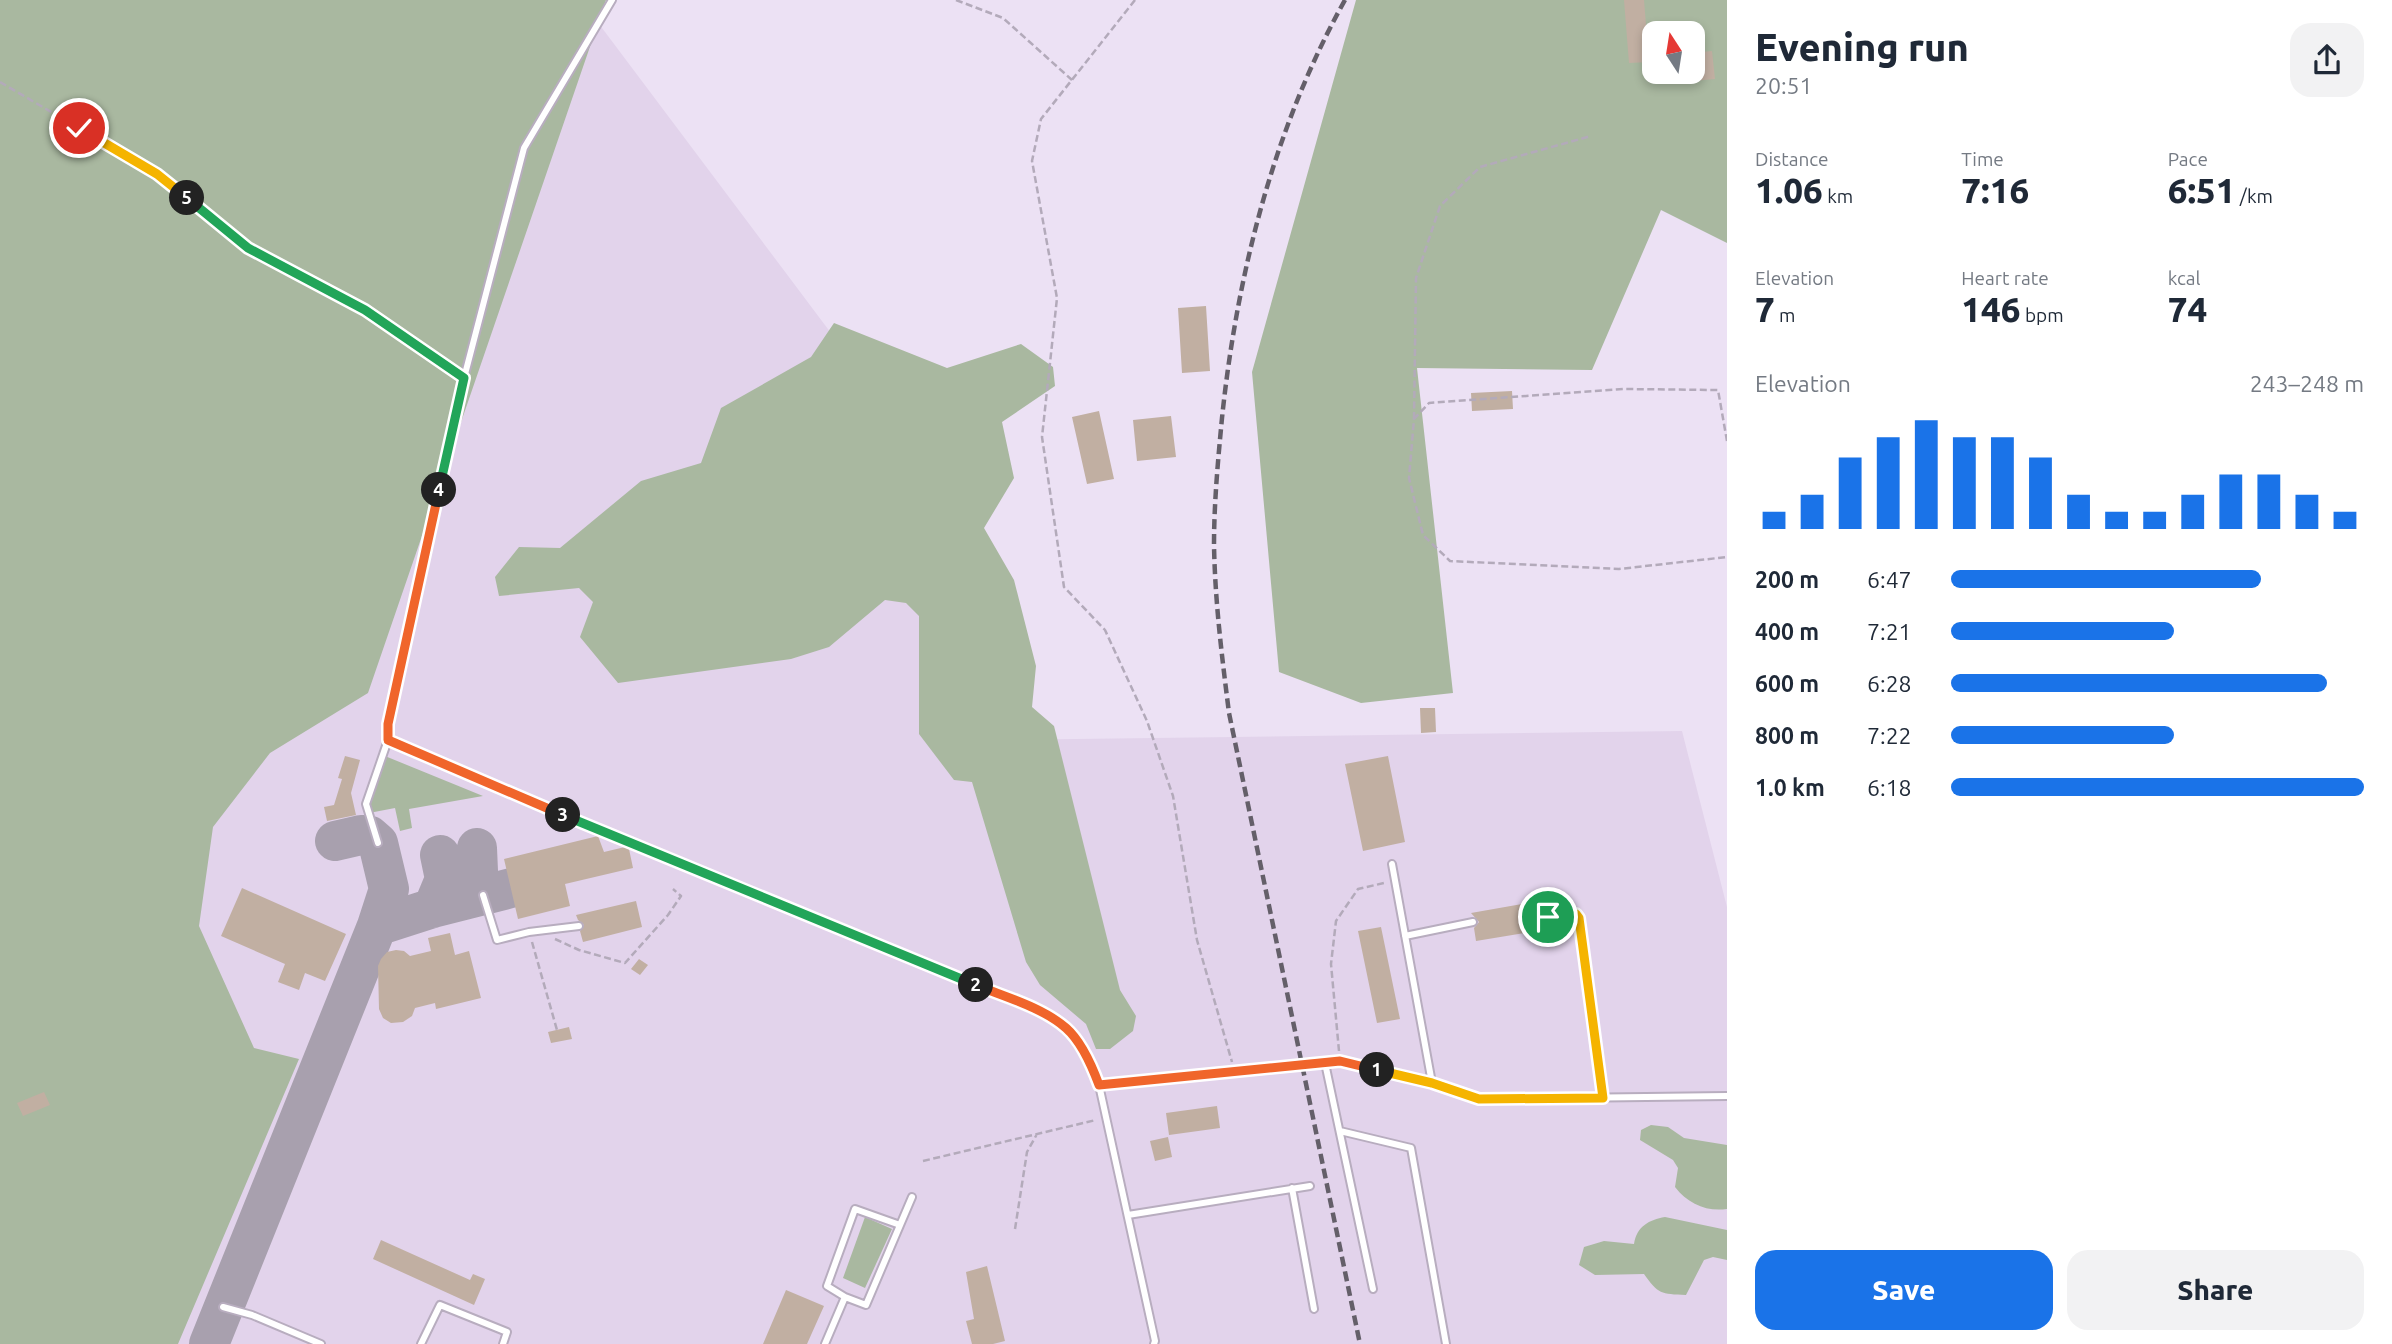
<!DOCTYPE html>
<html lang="en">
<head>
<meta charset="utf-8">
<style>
  :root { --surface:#fff; --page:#f2f2f3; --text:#1f2937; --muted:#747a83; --accent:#1a73e8 }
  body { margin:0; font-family:Ubuntu,sans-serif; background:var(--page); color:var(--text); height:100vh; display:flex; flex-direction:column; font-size:26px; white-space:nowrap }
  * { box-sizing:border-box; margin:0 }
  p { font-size:23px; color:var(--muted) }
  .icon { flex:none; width:38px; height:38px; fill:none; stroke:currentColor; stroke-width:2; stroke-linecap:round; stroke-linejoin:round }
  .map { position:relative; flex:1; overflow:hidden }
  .sheet { display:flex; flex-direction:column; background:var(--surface); width:665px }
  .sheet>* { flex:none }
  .needle { width:46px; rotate:348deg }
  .tools { position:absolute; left:1642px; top:21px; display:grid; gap:14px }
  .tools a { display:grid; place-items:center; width:63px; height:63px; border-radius:14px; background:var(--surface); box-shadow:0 4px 10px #0003; font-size:35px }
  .pin { position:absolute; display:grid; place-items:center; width:60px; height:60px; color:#fff; margin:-30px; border:4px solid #fff; border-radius:50%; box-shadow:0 2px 7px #0007 }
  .km { position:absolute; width:35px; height:35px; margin:-18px; border-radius:50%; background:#222; color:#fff; font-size:19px; line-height:35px; text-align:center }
  .round { display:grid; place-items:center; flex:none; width:74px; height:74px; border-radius:21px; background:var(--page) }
  .headline { display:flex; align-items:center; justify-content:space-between; height:119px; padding:0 28px }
  h1 { font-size:38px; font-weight:800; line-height:52px }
  .stats { display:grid; grid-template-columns:repeat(3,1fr); gap:10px; height:119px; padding:7px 28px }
  .stats div { display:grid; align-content:center }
  .stats b { font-size:35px; font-weight:800 }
  .stats small { font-size:19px; font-weight:400 }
  .stats p { font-size:19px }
  .chart { height:196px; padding:14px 28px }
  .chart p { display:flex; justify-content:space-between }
  .chart svg { width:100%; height:126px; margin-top:7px; stroke:var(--accent); stroke-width:6 }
  .button { display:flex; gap:14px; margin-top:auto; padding:14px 28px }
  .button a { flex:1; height:80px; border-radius:21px; background:var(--accent); color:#fff; font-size:28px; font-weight:800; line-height:80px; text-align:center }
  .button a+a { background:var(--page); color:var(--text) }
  ul { padding:0 28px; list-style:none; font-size:23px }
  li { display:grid; grid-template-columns:112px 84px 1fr; align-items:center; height:52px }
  li i { height:18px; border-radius:9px; background:var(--accent) }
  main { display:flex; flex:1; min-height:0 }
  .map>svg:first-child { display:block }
  .built { fill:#e2d3eb }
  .green { fill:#a9b8a0; fill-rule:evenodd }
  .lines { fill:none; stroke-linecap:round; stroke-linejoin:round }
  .taxiway { stroke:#a8a0ae; stroke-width:40 }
  .building { fill:#c1afa2 }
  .lane-casing { stroke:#b8adbf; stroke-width:10 }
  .path { stroke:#b3aaba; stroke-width:2.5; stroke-dasharray:7 3.5; stroke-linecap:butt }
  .lane { stroke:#fff; stroke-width:6 }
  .rail { stroke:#645f69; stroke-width:4.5; stroke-dasharray:10 5; stroke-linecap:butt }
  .split-1-casing { stroke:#fff; stroke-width:14 }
  .split-2-casing { stroke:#fff; stroke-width:14 }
  .split-3-casing { stroke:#fff; stroke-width:14 }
  .split-4-casing { stroke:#fff; stroke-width:14 }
  .split-5-casing { stroke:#fff; stroke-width:14 }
  .split-6-casing { stroke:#fff; stroke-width:14 }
  .split-1 { stroke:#f5b400; stroke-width:9 }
  .split-2 { stroke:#f0652b; stroke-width:9 }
  .split-3 { stroke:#22a559; stroke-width:9 }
  .split-4 { stroke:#f0652b; stroke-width:9 }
  .split-5 { stroke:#22a559; stroke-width:9 }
  .split-6 { stroke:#f5b400; stroke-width:9 }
</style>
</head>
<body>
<main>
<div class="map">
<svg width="1727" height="1344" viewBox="0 0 1727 1344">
  <rect width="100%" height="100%" fill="#ece1f4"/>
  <!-- built -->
  <path class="built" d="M0 0H581L894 417 998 740 1682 731 1727 907V1344H0Z"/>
  <!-- green -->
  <path class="green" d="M0 0H606L368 693 270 753 213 827 199 926 254 1048 299 1059 178 1344H0Z
    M1356 0H1727V243L1661 210 1592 370 1417 368 1453 693 1361 703 1279 672 1252 372ZM1654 33H1692V72H1654Z
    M834 323 947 368 1021 344 1053 367 1055 386 1002 422 1014 478 984 528 1014 580 1036 666 1032 707 1054 726 1120 990 1136 1016 1133 1031 1110 1049H1096L1086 1024 1040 985 1026 962 972 782 954 780 919 734V616L906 603 885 600 829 647 791 659 618 683 580 637 593 602 579 588 499 596 495 577 519 547 560 548 641 481 701 463 721 408 811 357Z
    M380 754 483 796 409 809 412 828 400 831 395 808 369 813 366 799Z
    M1651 1125 1668 1127 1684 1138 1727 1145V1209C1707 1212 1688 1204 1675 1187L1678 1168 1673 1160 1640 1140 1641 1130Z
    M865 1217 892 1229 865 1288 843 1278Z
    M1665 1217 1727 1230V1260L1713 1257 1704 1260 1686 1295C1661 1294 1658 1294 1644 1274L1595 1275 1579 1265 1584 1247 1604 1241 1634 1244C1637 1226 1649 1220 1665 1217Z"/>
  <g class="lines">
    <!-- taxiway -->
    <path class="taxiway" d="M466 899 478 871 477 848
      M433 908 445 879 440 855
      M377 926 433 908 511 888
      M209 1344 377 926 389 889 378 843 370 836 361 835 335 841"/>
  </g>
  <!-- building -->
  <path class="building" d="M1624 0H1644L1649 62 1629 63Z
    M1712 51 1715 79 1693 81 1692 53Z
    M1206 306 1210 371 1182 373 1178 308Z
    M1512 391 1513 409 1472 411 1471 393Z
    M1099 411 1114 479 1087 484 1072 417Z
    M1171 416 1176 457 1137 461 1133 420Z
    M1420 708H1435L1436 732 1421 733Z
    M345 756 360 760 351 793 356 815 327 821 324 807 334 805 342 779 338 778Z
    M1388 756 1405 842 1363 851 1345 764Z
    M598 836 604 852 625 847 629 849 633 868 565 884 570 906 518 919 504 859Z
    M242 888 346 934 325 981 305 973 299 990 278 982 285 964 221 936Z
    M636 901 642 927 583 942 580 931 584 925 578 920 576 915Z
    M1522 904 1523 912 1544 909 1542 918 1546 923 1548 929 1476 941 1474 928 1479 922 1471 913Z
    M1381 927 1400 1019 1377 1023 1358 931Z
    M450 933 455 955 469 951 481 998 436 1009 435 1003 415 1008 412 1016 403 1022 391 1023 383 1018 379 1009 378 966 381 959 387 952 396 950 404 951 410 956 431 951 428 938Z
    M639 959 648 965 640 975 631 969Z
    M569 1027 572 1039 551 1043 548 1032Z
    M44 1092 50 1105 23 1116 17 1103Z
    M1217 1106 1220 1128 1169 1135 1166 1113Z
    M1168 1137 1172 1157 1155 1161 1150 1141Z
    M381 1240 470 1280 473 1274 485 1279 474 1305 373 1259Z
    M987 1266 1005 1341 993 1344H972L966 1321 974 1319 966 1272Z
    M786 1290 824 1306 807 1344H763Z"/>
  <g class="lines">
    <defs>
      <path id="lane" d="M388 740 693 870 1038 1011 1067 1028 1093 1068 1099 1085 1155 1341 1154 1344
        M378 843 366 804 388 740 389 724 464 378 524 148 612 0
        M1392 864 1432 1083
        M483 895 497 940 529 932 579 926
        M1547 917 1576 914 1579 918 1603 1099
        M1405 936 1473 922
        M1325 1063 1373 1289
        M1099 1085 1340 1061 1432 1083 1479 1099 1727 1096
        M1340 1131 1411 1148 1446 1344
        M1292 1188 1314 1309
        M1128 1215 1310 1186
        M845 1297 827 1286 855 1209 900 1225
        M223 1307 252 1315 321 1344
        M421 1344 440 1305 507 1332 503 1344
        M825 1344 845 1297 866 1305 912 1197"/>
    </defs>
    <!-- lane casing -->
    <use href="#lane" class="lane-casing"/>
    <!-- path -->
    <path class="path" d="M956 0 1003 18 1072 80
      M1135 0 1041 119 1032 161 1057 298 1042 437 1064 587 1105 630 1147 721 1173 796 1197 940 1232 1062
      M0 82 157 174 248 248 365 310 455 372
      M1414 419 1416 278 1440 206 1480 167 1591 136
      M1727 441 1718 390 1623 389 1429 403 1414 419 1409 478 1423 535 1450 561 1619 569 1727 557
      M555 939 579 950 625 963 668 915 681 896 673 889
      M532 942 557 1030
      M1339 1051 1331 964 1336 921 1358 889 1384 883
      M923 1161 1096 1120
      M1015 1229 1027 1152 1037 1134"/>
    <!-- lane -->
    <use href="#lane" class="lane"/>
    <!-- rail -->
    <path class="rail" d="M1345 0C1274 127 1237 274 1222 418 1218 460 1214 503 1214 545 1215 602 1222 657 1229 713L1360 1344"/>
  </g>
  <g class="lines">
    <defs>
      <path id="split-1" d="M1377 1070 1432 1083 1479 1099 1603 1098 1579 918 1576 914 1548 917"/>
      <path id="split-2" d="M976 985C1005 997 1042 1007 1066 1028 1082 1042 1092 1066 1099 1085L1340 1061 1377 1070"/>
      <path id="split-3" d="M563 815 976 985"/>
      <path id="split-4" d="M439 490 388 724V740L563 815"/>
      <path id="split-5" d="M187 198 248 248 365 310 464 378 439 490"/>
      <path id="split-6" d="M79 128 157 174 187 198"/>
    </defs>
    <!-- split-1 casing -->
    <use href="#split-1" class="split-1-casing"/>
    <!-- split-2 casing -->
    <use href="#split-2" class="split-2-casing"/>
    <!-- split-3 casing -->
    <use href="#split-3" class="split-3-casing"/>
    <!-- split-4 casing -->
    <use href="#split-4" class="split-4-casing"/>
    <!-- split-5 casing -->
    <use href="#split-5" class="split-5-casing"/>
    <!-- split-6 casing -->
    <use href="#split-6" class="split-6-casing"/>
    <!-- split-1 -->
    <use href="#split-1" class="split-1"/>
    <!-- split-2 -->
    <use href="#split-2" class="split-2"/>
    <!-- split-3 -->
    <use href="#split-3" class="split-3"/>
    <!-- split-4 -->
    <use href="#split-4" class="split-4"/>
    <!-- split-5 -->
    <use href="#split-5" class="split-5"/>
    <!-- split-6 -->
    <use href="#split-6" class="split-6"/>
  </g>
</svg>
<div class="tools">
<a><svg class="needle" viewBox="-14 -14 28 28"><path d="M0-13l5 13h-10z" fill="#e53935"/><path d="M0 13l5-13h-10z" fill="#747a83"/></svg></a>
</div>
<div class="pin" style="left:1548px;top:917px;background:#1e9e55"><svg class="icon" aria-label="arrive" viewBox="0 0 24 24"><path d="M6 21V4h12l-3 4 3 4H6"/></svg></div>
<div class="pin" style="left:79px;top:128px;background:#d93025"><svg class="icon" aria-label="check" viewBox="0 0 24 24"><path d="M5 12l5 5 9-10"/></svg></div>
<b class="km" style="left:1377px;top:1070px">1</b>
<b class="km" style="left:976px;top:985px">2</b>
<b class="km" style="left:563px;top:815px">3</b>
<b class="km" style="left:439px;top:490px">4</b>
<b class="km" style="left:187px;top:198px">5</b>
</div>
<section class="sheet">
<div class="headline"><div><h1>Evening run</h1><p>20:51</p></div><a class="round"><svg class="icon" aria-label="share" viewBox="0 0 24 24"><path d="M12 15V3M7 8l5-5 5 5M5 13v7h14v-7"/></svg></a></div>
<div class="stats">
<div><p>Distance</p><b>1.06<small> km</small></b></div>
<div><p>Time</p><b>7:16</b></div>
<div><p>Pace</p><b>6:51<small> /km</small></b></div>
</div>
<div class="stats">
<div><p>Elevation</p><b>7<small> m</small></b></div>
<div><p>Heart rate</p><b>146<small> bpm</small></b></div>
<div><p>kcal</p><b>74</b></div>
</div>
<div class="chart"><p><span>Elevation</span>243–248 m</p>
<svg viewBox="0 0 160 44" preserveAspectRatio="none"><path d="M5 44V38M15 44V32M25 44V19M35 44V12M45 44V6M55 44V12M65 44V12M75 44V19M85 44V32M95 44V38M105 44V38M115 44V32M125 44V25M135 44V25M145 44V32M155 44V38"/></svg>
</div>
<ul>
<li><b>200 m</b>6:47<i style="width:75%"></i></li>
<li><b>400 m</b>7:21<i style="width:54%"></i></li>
<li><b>600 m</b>6:28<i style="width:91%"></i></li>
<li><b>800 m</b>7:22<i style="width:54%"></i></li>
<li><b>1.0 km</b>6:18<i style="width:100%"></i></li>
</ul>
<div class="button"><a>Save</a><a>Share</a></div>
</section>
</main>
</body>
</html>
